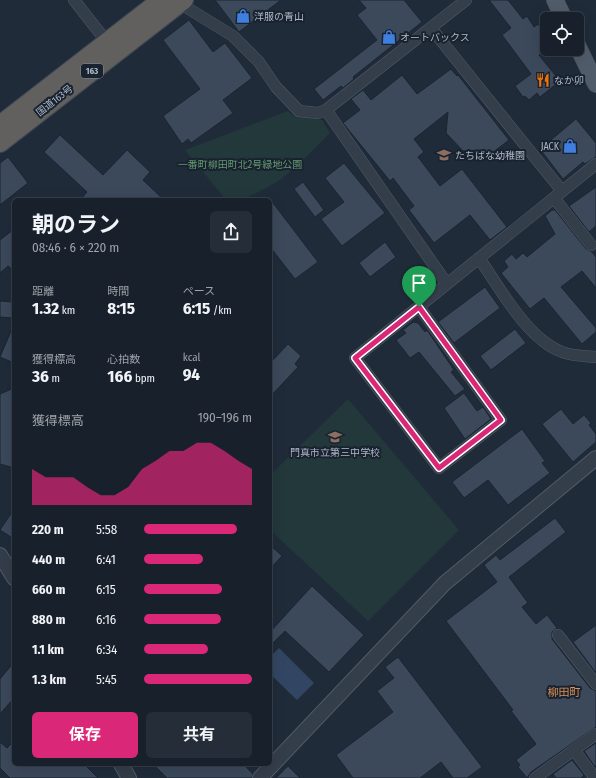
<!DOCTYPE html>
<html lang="ja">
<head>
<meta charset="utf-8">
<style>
  :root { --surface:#18202c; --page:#252d38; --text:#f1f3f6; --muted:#9fa3a9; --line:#363e48; --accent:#db2777 }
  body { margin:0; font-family:"Fira Sans Condensed","Noto Sans JP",sans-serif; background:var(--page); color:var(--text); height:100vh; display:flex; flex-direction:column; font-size:15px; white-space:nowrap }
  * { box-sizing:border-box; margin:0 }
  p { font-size:13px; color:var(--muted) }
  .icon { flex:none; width:22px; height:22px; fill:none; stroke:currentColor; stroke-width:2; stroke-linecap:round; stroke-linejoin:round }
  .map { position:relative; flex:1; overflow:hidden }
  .panel { position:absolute; left:12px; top:198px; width:260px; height:568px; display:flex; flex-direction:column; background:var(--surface); border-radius:6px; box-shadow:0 4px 16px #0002,0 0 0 1px var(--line) }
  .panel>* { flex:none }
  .fabs { position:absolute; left:540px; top:12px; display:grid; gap:8px }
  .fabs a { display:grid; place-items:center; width:44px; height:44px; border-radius:6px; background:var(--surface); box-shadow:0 4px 16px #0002,0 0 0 1px var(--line); font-size:20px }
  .pin { position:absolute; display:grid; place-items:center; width:34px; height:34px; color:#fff; margin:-41px -17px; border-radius:50% 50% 50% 0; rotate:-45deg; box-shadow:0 0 4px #0007 }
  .pin .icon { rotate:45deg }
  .round { display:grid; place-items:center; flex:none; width:42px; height:42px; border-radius:6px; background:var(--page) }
  .head { display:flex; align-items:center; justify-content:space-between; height:68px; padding:0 20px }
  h1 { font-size:22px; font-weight:700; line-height:30px }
  .metrics { display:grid; grid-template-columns:repeat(3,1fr); gap:6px; height:68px; padding:4px 20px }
  .metrics div { display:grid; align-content:center }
  .metrics b { font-size:17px; font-weight:700 }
  .metrics small { font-size:11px; font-weight:400 }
  .metrics p { font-size:11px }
  .chart { height:112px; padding:8px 20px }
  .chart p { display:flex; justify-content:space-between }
  .chart svg { width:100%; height:72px; margin-top:4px; fill:var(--accent); opacity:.7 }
  .cta { display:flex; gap:8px; margin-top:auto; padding:8px 20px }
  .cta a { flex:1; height:46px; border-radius:6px; background:var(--accent); color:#fff; font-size:16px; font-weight:700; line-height:46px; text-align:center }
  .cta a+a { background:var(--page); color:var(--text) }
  ul { padding:0 20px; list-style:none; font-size:13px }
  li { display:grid; grid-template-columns:64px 48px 1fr; align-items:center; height:30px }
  li i { height:10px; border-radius:5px; background:var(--accent) }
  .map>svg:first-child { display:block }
  .green { fill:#22383b }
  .water { fill:#324663 }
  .building { fill:#3b495b; stroke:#1b2431 }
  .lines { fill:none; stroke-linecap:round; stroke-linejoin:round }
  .minor-casing { stroke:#515b68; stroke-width:12 }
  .tertiary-casing { stroke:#515b68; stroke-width:16 }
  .primary-casing { stroke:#3d4654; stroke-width:18 }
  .trunk-casing { stroke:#3e4855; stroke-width:20 }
  .minor { stroke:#343d4a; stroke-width:11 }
  .tertiary { stroke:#343d4a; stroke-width:14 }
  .primary { stroke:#515c6b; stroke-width:17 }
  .trunk { stroke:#61605e; stroke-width:18 }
  .route-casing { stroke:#fff; stroke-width:8 }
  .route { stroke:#db2777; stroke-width:5 }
  .labels { text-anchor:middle; stroke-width:4; stroke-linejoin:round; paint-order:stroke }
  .shield { fill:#19222f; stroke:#818b99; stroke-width:1 }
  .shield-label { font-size:9px; font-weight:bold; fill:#aeb8c7 }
  .poi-label { font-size:10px; fill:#aeb8c7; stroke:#19222f; text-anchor:start }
  .street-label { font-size:10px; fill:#aeb8c7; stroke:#19222f }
  .park-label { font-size:10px; fill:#649970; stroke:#19222f }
  .neighbourhood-label { font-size:11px; fill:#da9056; stroke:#19222f }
</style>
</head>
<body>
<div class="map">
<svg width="596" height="778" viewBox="0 0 596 778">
  <rect width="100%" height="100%" fill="#202b3a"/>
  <!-- green -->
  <path class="green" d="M288 111 293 115 322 120 330 133 294 169 277 182 243 200H226L185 150Z
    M348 399 459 530 368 621 270 530V475Z"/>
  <!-- water -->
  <path class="water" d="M279 648 314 683 297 700 270 674V657Z"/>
  <!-- building -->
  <path class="building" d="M215 0H281L239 32Z
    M359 0H404L422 22 353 77 354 79 343 88 341 86 323 100 314 89 377 40 357 15 366 8Z
    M489 0H508L523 19 527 16 534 27 538 24 545 34 542 37 547 43V49L539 55 560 81 540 97 537 93 529 100 525 96 523 97 515 86 531 74 502 35 511 28Z
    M189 20 213 52 225 43 252 78 223 100 233 113 191 143 188 139 182 144 163 116 200 89 163 40Z
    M451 69 457 76 458 75 509 140 487 157 481 150 463 151 446 133 448 112 414 139 424 152 418 157 440 186 462 169 507 227 490 240 470 215 434 243 409 210 414 206 393 178 390 181 343 123 360 110 351 99 363 90 371 100 402 75 417 94Z
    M576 119 596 143V157L585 164 583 162 563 179 540 149Z
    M60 135 103 175 127 150 150 172 143 180 164 200H80L87 192 44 152Z
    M8 157 28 183 0 205V163Z
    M344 163 385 213 342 246 321 219 344 202 325 178Z
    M303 182 324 210 315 217 294 189Z
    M596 187V226L589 232 569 206Z
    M270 199 318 262 295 279 270 247Z
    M552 210H555L586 249 592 252 596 257V288L582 271 561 287 596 328V332L582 344 544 298 530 309 501 273 508 267 504 261 512 254 516 259 523 253 527 257 555 234 545 216Z
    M14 229V271L8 266 0 273V240Z
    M385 242 396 257 370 277 359 263Z
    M485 287 500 308 454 343 438 322Z
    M0 301 14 302V318L0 317Z
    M413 322 418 323 425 332 427 330 454 370 451 372 465 389 455 396 419 352 410 358 396 340 406 333 403 330Z
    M14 324V363L0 357Z
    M515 329 526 343 491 370 480 356Z
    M288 344 301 356 295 364 298 367 270 397V363Z
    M14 388V468L0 464V394Z
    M464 393 477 411 483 407 491 419 465 439 444 408Z
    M561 409 573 424 584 415 591 423 589 425 596 434V442L573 462 542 424Z
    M522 429 545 461 542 463 550 473 508 505 488 480 464 498 452 482Z
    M14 509V539L0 530Z
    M555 518 566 532 509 577 528 603 522 607 536 624 547 615 557 628 552 632V639L590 688 596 691V727L531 772 527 778 518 767 520 765 516 760 536 744 511 711 513 710 446 621 497 582 484 565 496 555 500 560Z
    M270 545 282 556 270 569Z
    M312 586 364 635 329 672 285 631 270 646V632Z
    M596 625V673L573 642Z
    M398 657 482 767 467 778H453L441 762 420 778H353L336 755 393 712 377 691 394 678 385 667Z
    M14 662V698L0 714V679Z
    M14 741V764H84L98 778H10L0 768V742L7 748Z
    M596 743V766L595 767 584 751Z
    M572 760 584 775 581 778H556L553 774Z
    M153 764H243L253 774 252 778H167Z
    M288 766 300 778H276Z"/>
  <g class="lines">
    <defs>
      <path id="minor" d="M74 0 110 46
        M182 2 189 9 233 36 259 62 276 87 299 111 318 113 326 110
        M431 28 562 191
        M554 198 591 245
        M479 258C500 288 527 339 562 352 572 356 585 356 596 357
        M447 284 326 110 466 0
        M419 307 501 420 439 468 355 358 596 164
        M558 635 596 684
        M574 750 595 778
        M535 778 596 734"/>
      <path id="tertiary" d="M0 555 14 578
        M121 764 129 778
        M260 778 445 583 596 458"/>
      <path id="primary" d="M555 0 564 19
        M577 45 596 84"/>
      <path id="trunk" d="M0 125 161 0
        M0 143 184 0"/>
    </defs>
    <!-- minor casing -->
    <use href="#minor" class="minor-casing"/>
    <!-- tertiary casing -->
    <use href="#tertiary" class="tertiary-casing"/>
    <!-- primary casing -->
    <use href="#primary" class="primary-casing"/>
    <!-- trunk casing -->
    <use href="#trunk" class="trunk-casing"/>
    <!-- minor -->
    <use href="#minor" class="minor"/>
    <!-- tertiary -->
    <use href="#tertiary" class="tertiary"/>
    <!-- primary -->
    <use href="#primary" class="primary"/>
    <!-- trunk -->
    <use href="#trunk" class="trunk"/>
  </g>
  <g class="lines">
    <defs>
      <path id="route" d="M419 307 501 420 439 468 355 358Z"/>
    </defs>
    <!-- route casing -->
    <use href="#route" class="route-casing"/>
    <!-- route -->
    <use href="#route" class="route"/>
  </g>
  <!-- icons -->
  <defs>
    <symbol id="shop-bare" viewBox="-9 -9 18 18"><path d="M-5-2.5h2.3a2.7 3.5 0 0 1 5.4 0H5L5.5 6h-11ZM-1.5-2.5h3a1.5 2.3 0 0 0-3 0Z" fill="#3f7fe0" stroke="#19222f" stroke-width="2.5" paint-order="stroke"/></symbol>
    <symbol id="restaurant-bare" viewBox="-9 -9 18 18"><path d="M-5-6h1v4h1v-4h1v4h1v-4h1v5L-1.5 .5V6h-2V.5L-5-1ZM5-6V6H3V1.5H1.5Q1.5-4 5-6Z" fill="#e8710a" stroke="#19222f" stroke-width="2.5" paint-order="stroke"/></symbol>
    <symbol id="school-bare" viewBox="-9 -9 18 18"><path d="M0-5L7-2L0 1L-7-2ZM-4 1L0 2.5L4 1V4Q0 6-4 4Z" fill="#8d6e63" stroke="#19222f" stroke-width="2.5" paint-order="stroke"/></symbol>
  </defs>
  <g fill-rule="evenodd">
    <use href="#shop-bare" x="233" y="6" width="20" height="20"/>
    <use href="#shop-bare" x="379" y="27" width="20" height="20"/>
    <use href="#restaurant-bare" x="533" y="70" width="20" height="20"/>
    <use href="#shop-bare" x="560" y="136" width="20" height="20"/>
    <use href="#school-bare" x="434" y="145" width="20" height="20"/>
    <use href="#school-bare" x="325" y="427" width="20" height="20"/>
  </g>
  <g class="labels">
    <!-- shield labels -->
    <rect class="shield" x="81" y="64" width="22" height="14" rx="3"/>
    <g class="shield-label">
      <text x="92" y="74">163</text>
    </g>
    <!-- poi labels -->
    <g class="poi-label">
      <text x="254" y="20">洋服の青山</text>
      <text x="400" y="41">オートバックス</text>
      <text x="554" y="84">なか卯</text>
      <text x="559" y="150" text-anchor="end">JACK</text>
      <text x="455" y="159">たちばな幼稚園</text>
      <text x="335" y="456" text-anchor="middle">門真市立第三中学校</text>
    </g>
    <!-- street labels -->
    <g class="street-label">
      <text transform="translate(54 100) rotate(-38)" y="4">国道163号</text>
    </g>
    <!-- park labels -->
    <g class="park-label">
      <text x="240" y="168">一番町柳田町北2号緑地公園</text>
    </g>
    <!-- neighbourhood labels -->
    <g class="neighbourhood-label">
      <text x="564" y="696">柳田町</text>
    </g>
  </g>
</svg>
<div class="fabs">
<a><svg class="icon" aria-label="locate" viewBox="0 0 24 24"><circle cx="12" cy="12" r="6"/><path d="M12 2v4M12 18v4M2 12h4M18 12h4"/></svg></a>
</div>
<div class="pin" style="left:419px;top:307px;background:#1e9e55"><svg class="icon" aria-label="arrive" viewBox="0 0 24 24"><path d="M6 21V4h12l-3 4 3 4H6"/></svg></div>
<section class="panel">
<div class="head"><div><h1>朝のラン</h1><p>08:46 · 6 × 220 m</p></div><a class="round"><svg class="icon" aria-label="share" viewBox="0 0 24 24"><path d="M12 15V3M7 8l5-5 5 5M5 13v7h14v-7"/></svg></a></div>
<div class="metrics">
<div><p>距離</p><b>1.32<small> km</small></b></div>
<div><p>時間</p><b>8:15</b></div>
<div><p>ペース</p><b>6:15<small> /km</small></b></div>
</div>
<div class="metrics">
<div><p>獲得標高</p><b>36<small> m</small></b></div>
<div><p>心拍数</p><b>166<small> bpm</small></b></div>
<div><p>kcal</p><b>94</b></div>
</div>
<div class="chart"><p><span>獲得標高</span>190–196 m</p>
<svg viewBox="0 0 160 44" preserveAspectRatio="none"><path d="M0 44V22L10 27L20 27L30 27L40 33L50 38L60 38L70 33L80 22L90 17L100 11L110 11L120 6L130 6L140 11L150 17L160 22V44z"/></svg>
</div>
<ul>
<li><b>220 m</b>5:58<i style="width:86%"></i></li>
<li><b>440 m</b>6:41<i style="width:55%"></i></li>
<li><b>660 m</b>6:15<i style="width:72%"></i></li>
<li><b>880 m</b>6:16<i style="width:71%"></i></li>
<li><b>1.1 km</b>6:34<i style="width:59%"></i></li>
<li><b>1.3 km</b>5:45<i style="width:100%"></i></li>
</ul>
<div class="cta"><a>保存</a><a>共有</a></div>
</section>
</div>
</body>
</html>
